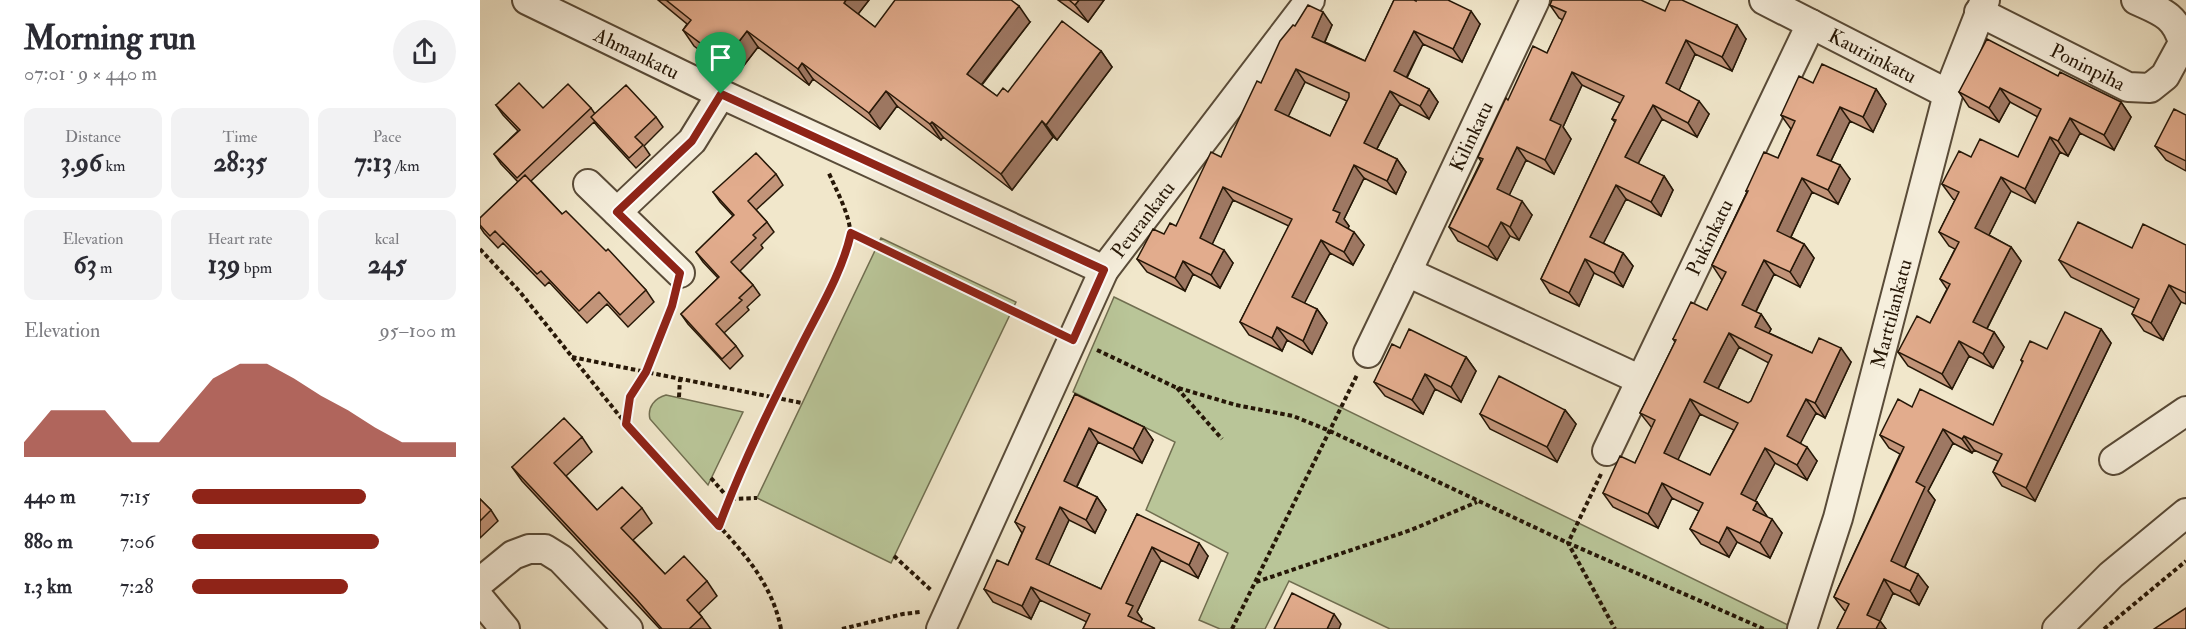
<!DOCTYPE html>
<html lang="en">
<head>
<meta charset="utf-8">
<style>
  :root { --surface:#fff; --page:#f2f2f3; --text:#2b2b33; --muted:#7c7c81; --accent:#8f2418 }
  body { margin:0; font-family:"IM FELL Double Pica",serif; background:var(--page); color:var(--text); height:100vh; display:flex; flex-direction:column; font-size:22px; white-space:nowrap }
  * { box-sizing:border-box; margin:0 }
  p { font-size:20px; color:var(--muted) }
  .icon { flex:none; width:33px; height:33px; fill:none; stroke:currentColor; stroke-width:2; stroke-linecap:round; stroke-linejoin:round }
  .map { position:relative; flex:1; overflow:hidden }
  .panel { display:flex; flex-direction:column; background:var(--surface); width:480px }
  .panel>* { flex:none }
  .pin { position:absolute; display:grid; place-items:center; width:51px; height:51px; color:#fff; margin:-62px -26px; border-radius:50% 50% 50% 0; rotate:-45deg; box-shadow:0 0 6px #0007 }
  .pin .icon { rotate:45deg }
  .round { display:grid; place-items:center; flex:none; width:63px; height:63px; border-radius:32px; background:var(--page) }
  .headline { display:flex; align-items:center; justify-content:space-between; height:102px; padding:0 24px }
  h1 { font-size:33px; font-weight:700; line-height:45px }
  .figures { display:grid; grid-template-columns:repeat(3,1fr); gap:9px; height:102px; padding:6px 24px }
  .figures div { display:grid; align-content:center; border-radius:12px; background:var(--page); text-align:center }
  .figures b { font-size:26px; font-weight:700 }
  .figures small { font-size:16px; font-weight:400 }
  .figures p { font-size:16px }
  .chart { height:168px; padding:12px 24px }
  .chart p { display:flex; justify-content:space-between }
  .chart svg { width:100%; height:108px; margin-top:6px; fill:var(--accent); opacity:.7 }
  ul { padding:0 24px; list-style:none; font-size:20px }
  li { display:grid; grid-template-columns:96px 72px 1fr; align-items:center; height:45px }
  li i { height:15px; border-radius:8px; background:var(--accent) }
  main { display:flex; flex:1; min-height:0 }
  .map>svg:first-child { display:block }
  .green { fill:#b9c598; stroke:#706e50; stroke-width:1.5 }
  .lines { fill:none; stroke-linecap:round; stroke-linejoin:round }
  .minor-casing { stroke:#594b38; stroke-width:32 }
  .path { stroke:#261707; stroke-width:4; stroke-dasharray:4.5 3; stroke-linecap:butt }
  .minor { stroke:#f6efdd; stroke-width:28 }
  .wall { fill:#c29479; stroke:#261707; stroke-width:1.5; fill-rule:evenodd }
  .shaded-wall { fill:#9e7863; stroke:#261707; stroke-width:1.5 }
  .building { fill:#e2ac8d; stroke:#261707; stroke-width:1.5; fill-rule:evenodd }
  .route-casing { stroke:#fff; stroke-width:12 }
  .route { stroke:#8f2418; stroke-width:8 }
  .labels { text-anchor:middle; stroke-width:4.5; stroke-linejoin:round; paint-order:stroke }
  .street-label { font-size:20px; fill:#261707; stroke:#f6efdd }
</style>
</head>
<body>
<main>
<section class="panel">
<div class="headline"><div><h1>Morning run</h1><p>07:01 · 9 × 440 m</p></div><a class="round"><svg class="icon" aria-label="share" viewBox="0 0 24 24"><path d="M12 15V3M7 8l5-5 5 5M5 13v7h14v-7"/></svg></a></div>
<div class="figures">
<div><p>Distance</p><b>3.96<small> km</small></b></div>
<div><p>Time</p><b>28:35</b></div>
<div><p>Pace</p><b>7:13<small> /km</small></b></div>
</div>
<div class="figures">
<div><p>Elevation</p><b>63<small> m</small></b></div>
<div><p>Heart rate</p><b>139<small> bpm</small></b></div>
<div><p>kcal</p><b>245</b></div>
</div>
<div class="chart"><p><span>Elevation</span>95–100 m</p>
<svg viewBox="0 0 160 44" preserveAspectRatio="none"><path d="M0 44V38L10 25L20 25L30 25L40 38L50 38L60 25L70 12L80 6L90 6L100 12L110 19L120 25L130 32L140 38L150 38L160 38V44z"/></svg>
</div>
<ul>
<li><b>440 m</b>7:15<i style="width:66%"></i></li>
<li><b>880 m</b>7:06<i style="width:71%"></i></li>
<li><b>1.3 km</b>7:28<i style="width:59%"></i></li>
</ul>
</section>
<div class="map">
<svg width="1706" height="629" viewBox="0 0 1706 629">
  <rect width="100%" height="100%" fill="#f1e7cb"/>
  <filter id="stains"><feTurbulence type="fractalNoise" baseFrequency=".00333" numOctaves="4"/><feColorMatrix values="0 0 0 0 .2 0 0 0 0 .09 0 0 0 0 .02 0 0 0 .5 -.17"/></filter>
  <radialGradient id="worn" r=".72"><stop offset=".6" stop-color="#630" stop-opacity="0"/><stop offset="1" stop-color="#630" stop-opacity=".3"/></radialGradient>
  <!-- green -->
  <path class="green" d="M401 238 536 302 411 563 277 498Z
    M634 297 1310 626 1308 629H910L809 581 785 629H740L719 620 748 553 666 510 695 442 593 392Z
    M186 395 263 412 228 485 170 419C167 407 175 398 186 395Z"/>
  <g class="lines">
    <defs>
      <g id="minor">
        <path id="s1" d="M47 0 241 94 624 270"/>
        <path id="s2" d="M1284 0 1468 94"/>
        <path id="s3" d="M1499 12 1648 87 1670 88 1685 76 1703 43C1696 15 1680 11 1656 0"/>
        <path d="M108 184 200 273"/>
        <path d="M137 212 212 141 241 94"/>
        <path d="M927 272 1161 380"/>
        <path id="s4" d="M888 353 927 272 1055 0"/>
        <path id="s5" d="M1127 451 1331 24"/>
        <path d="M1634 460 1706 411"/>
        <path d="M0 582 33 555 49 549H65L81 559 148 629"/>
        <path d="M0 599 25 629"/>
        <path id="s6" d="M461 629 624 270 830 0"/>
        <path id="s7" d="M1322 629 1358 518 1468 94 1505 0"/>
        <path d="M1577 629 1631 575 1706 513"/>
      </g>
    </defs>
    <!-- minor casing -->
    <use href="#minor" class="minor-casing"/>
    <!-- path -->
    <path class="path" d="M371 233 569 329
      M0 249 40 292 146 424 239 526
      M617 350 695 387 756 405 813 416 850 431 1088 543 1284 629
      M92 357 166 372 194 298
      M697 388 742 439
      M199 397 200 379
      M146 424 150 397 166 372 322 403
      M1121 474 1088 543 1135 629
      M231 478 249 499 277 498
      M414 556 452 591
      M776 582 931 530 997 502
      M301 629C293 587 267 556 239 526 263 462 293 401 324 340 338 312 367 266 370 236 372 218 355 188 348 171
      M362 629 423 614 440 612
      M752 629 877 375
      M1624 629 1706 561"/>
    <!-- minor -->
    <use href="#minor" class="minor"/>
  </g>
  <!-- wall -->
  <path class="wall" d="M178 0H389L378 14 395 27 550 22 502 85 517 96 528 92 621 51 632 67 577 140 573 137 532 190 463 137 461 140 417 106 400 129 333 79 329 85 278 47 255 77 214 46 203 30 207 24Z
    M578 0H624L608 22Z
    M914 0 1000 24 982 62 943 44 927 78 949 89 958 102 949 119 920 104 897 149 917 159 926 172 916 194 884 178 864 219 869 226 868 228 884 245 873 265 850 253 824 303 837 309 847 323 832 354 807 340 802 351 769 335 760 322 809 226 753 200 732 244 753 263 740 288 713 274 705 291 667 272 657 259 684 234 696 226 741 157 781 83 815 26 852 25 845 42 885 61ZM825 82 867 101 850 136 808 116Z
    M1070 5 1185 11 1266 39 1252 71 1215 54 1199 90 1229 114 1217 137 1182 119 1158 164 1184 176 1193 190 1181 216 1146 199 1123 243 1143 253 1153 266 1143 287 1114 273 1099 306 1070 293 1061 279 1135 122 1132 119 1140 103 1102 85 1083 127 1091 139 1074 174 1046 160 1029 195 1052 215 1039 240 1030 236 1017 260 978 241 969 227 1001 161 998 157 1067 53 1083 20 1079 18Z
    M1578 76 1641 102 1651 117 1634 150 1600 133 1588 156 1580 152 1555 203 1531 191 1509 235 1531 247 1541 261 1507 329 1514 332 1524 347 1513 368 1489 356 1472 389 1428 366 1418 352 1450 323 1467 289 1460 279 1475 249 1469 246 1459 232 1475 200 1473 199 1462 184 1491 157H1538L1558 117 1530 102 1519 122 1489 107 1479 92Z
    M1333 83 1396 89 1406 104 1393 132 1370 121 1351 161 1370 179 1358 204 1332 192 1311 237 1324 244 1334 258 1320 287 1294 274 1276 312 1281 314 1291 329 1289 333 1332 353 1371 362 1345 418 1336 413 1320 443 1337 461 1327 480 1295 463 1275 501 1277 502 1287 517 1302 533 1290 558 1257 542 1249 557 1221 544 1210 529 1219 511 1192 498 1178 528 1133 507 1123 493 1155 463 1172 428 1160 413 1195 342 1193 339 1227 310 1242 280 1232 265 1267 192 1266 191 1298 158 1311 129 1301 115ZM1259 347 1289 363 1271 401 1268 403 1238 389ZM1220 414 1254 430 1230 475 1197 460Z
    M16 105 63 108H111L115 114 176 117 183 127 164 146 170 155 156 168 118 127 114 122 51 181 82 214 166 290 174 302 148 327 127 304 107 323 69 282 65 286 23 243 18 248 4 233 0 227V218L38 182 21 164 14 154 38 131 23 115Z
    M1706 115V171L1686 160 1675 146Z
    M296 174 303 185 276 210 287 222 294 232 281 245 283 248 260 271 273 285 280 295 267 307 269 310 244 333 256 346 263 356 250 369 208 324 201 314 238 278 223 262 216 252 253 216 240 202 233 192Z
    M1706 245V304L1701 302 1683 340 1664 331 1652 314 1655 308 1591 277 1579 260 1652 248Z
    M1621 329 1631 343 1555 501 1522 486 1513 472 1518 461 1494 450 1492 453 1473 443 1448 491 1455 500 1425 567 1448 587 1439 605 1413 593 1400 621 1406 629H1357L1366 611 1364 610 1354 597 1420 454 1409 448 1400 435 1432 407 1513 425 1543 363 1541 360 1567 349Z
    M920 348 986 357 996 371 981 402 955 389 943 414 905 396 894 382Z
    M595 394 664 427 673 440 662 463 618 442 597 487 617 497 626 510 615 533 589 520 568 565 621 589 657 514 728 556 718 578 681 560 657 612 662 619 661 622 675 629H603L607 622 560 600 551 619 513 602 504 589 528 565 542 533 535 522Z
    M1085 410 1096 424 1077 462 1010 429 1000 414Z
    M102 437 112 452 86 476 117 510 162 508 172 523 153 540 185 574 227 581 237 596 219 613 231 629H180L42 481 32 467Z
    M0 499 11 510 18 521 0 538Z"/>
  <!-- shaded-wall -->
  <path class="shaded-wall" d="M366 0H389L375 18 364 3Z
    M599 0H624L608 22 595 5Z
    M539 6 550 22 498 89 487 74Z
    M991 11 1000 24 982 62 973 49Z
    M843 12 852 25 841 50 832 37Z
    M1257 25 1266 39 1252 71 1242 57Z
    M267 31 278 47 255 77 244 61Z
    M934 31 943 44 923 84 914 71Z
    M1206 40 1215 54 1196 97 1186 83Z
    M621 51 632 67 577 140 566 125Z
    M322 63 333 79 329 85 318 69Z
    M816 69 825 82 805 123 795 110Z
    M1092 72 1102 85 1083 127 1091 139 1074 174 1065 160 1070 120Z
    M1520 88 1530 102 1519 122 1509 108Z
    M949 89 958 102 949 119 940 106Z
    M1396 89 1406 104 1393 132 1383 117Z
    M406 91 417 106 400 129 389 113Z
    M910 91 920 104 893 156 884 143Z
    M1219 101 1229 114 1217 137 1208 123Z
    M1641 102 1651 117 1634 150 1624 135Z
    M1173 105 1182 119 1154 171 1145 157Z
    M1360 107 1370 121 1347 169 1337 155Z
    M1590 118 1600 133 1588 156 1578 141Z
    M562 121 573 137 532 190 521 174Z
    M452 122 463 137 461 140 450 124Z
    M1570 137 1580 152 1555 203 1545 189Z
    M1037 147 1046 160 1026 202 1017 189Z
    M917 159 926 172 916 194 907 181Z
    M874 165 884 178 864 219 869 226 865 235 856 222 853 210Z
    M1360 165 1370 179 1358 204 1348 190Z
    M1184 176 1193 190 1181 216 1171 202Z
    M1521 177 1531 191 1505 243 1495 228Z
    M1322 178 1332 192 1307 245 1297 231Z
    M1136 185 1146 199 1120 250 1110 237Z
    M743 187 753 200 729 251 720 238Z
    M1042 201 1052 215 1039 240 1030 227Z
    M1021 222 1030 236 1017 260 1008 247Z
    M874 232 884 245 873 265 864 252Z
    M841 240 850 253 821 310 812 297Z
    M1324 244 1334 258 1320 287 1310 272Z
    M1531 247 1541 261 1503 336 1493 322Z
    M744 250 753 263 740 288 731 275Z
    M1143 253 1153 266 1143 287 1134 273Z
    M1105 259 1114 273 1099 306 1089 293Z
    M1284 260 1294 274 1272 319 1262 305Z
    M703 261 713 274 705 291 695 278Z
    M1689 285 1701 302 1683 340 1671 323Z
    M837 309 847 323 832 354 823 341Z
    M1281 314 1291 329 1285 341 1275 327Z
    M797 327 807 340 802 351 792 338Z
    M1621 329 1631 343 1555 501 1546 488Z
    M1514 332 1524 347 1513 368 1503 354Z
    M1249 333 1259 347 1234 396 1224 382Z
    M1479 341 1489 356 1472 389 1462 374Z
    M1361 348 1371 362 1345 418 1335 403Z
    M986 357 996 371 981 402 971 387Z
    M945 374 955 389 943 414 932 400Z
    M1210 399 1220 414 1194 468 1184 453Z
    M1326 399 1336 413 1317 450 1307 436Z
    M1085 410 1096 424 1077 462 1067 447Z
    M664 427 673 440 662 463 653 449Z
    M609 428 618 442 593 494 584 481Z
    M1463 429 1473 443 1448 491 1455 500 1421 575 1411 561 1436 482Z
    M1484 436 1494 450 1492 453 1482 439Z
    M1327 447 1337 461 1327 480 1317 465Z
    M1285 448 1295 463 1271 509 1261 494Z
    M1182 483 1192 498 1178 528 1168 514Z
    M617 497 626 510 615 533 606 520Z
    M1277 502 1287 516 1283 525 1273 510Z
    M580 507 589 520 565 573 556 559Z
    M1292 519 1302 533 1290 558 1280 543Z
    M1247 527 1257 542 1249 557 1239 543Z
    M719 543 728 556 718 578 709 565Z
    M672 547 681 560 657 612 662 619 657 629 648 616 646 603Z
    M1438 574 1448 587 1439 605 1430 591Z
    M1404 579 1413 593 1400 621 1406 629H1396L1387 615Z
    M551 587 560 600 551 619 542 606Z
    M854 614 861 624 859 629H847Z"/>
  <!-- building -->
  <path class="building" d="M186 0H366L364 3 395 27 415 0H531L539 6 487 74 517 96 523 88 528 92 582 21 621 51 566 125 562 121 521 174 452 122 450 124 406 91 389 113 322 63 318 69 267 31 244 61 203 30 211 20Z
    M589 0H599L595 5Z
    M914 0H934L936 1V0H968L991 11 973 49 934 31 914 71 949 89 940 106 910 91 884 143 917 159 907 181 874 165 853 210 860 213 856 222 874 232 864 252 841 240 812 297 837 309 823 341 797 327 792 338 760 322 812 219 743 187 720 238 744 250 731 275 703 261 695 278 657 259 673 229 684 234 690 223 696 226 731 152 741 157 777 81 781 83 800 41 813 25 815 26 828 5 843 12 832 37 885 61ZM816 69 869 93V97L850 136 795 110Z
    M1072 0H1161L1185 11 1190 0H1202L1257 25 1242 57 1206 40 1186 83 1219 101 1208 123 1173 105 1145 157 1184 176 1171 202 1136 185 1110 237 1143 253 1134 273 1105 259 1089 293 1061 279 1136 120 1132 119 1144 96 1092 72 1070 120 1081 125 1065 160 1037 147 1017 189 1042 201 1030 227 1021 222 1008 247 969 227 1003 159 998 157 1026 98 1028 100 1053 46 1067 53 1086 12 1070 5Z
    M1507 39 1578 76 1580 72 1641 102 1624 135 1590 118 1578 141 1570 137 1545 189 1521 177 1495 228 1531 247 1493 322 1514 332 1503 354 1479 341 1462 374 1418 352 1437 316 1450 323 1470 284 1460 279 1479 242 1459 232 1479 192 1462 184 1479 151 1491 157 1500 139 1538 157 1561 109 1520 88 1509 108 1479 92Z
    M1342 64 1396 89 1383 117 1360 107 1337 155 1360 165 1348 190 1322 178 1297 231 1324 244 1310 272 1284 260 1262 305 1281 314 1275 327 1332 353 1339 338 1361 348 1335 403 1326 399 1307 436 1327 447 1317 465 1285 448 1261 494 1277 502 1273 510 1292 519 1280 543 1247 527 1239 543 1210 529 1223 503 1182 483 1168 514 1123 493 1140 456 1155 463 1175 420 1160 413 1196 340 1193 339 1211 302 1227 310 1246 272 1232 265 1268 191H1266L1284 152 1298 158 1315 121 1301 115 1319 76 1333 83ZM1249 333 1292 355 1271 401 1268 403 1224 382ZM1210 399 1258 423 1230 475 1184 453Z
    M39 83 63 108 88 84 111 108 37 178 14 154 40 130 16 105Z
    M146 85 176 117 155 137 163 145 149 158 111 117Z
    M1694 109 1706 115V161L1675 146Z
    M276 153 296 174 268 201 287 222 273 235 276 238 251 262 273 285 259 298 262 300 236 324 256 346 242 359 201 314 239 277 216 252 254 215 233 192Z
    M45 175 82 214 86 211 126 251 128 249 166 290 140 315 119 292 99 311 61 271 57 274 15 231 10 236 0 225V218Z
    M1598 222 1652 248 1663 224 1706 245V293L1689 285 1671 323 1652 314 1659 299 1579 260Z
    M1585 312 1621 329 1546 488 1513 472 1522 454 1484 436 1482 439 1463 429 1436 482 1445 487 1411 561 1438 574 1430 591 1404 579 1387 615 1400 621 1396 629H1357L1369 604 1354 597 1424 447 1400 435 1418 399 1432 407 1440 389 1513 425 1543 361 1541 360 1550 341 1567 349Z
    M929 329 986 357 971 387 945 374 932 400 894 382 912 344 920 348Z
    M1019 376 1085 410 1067 447 1000 414Z
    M595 394 664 427 653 449 609 428 584 481 617 497 606 520 580 507 556 559 621 589 657 514 719 543 709 565 672 547 646 603 653 606 648 616 674 628 673 629H603L610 614 551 587 542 606 504 589 517 560 528 565 545 527 535 522Z
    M84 418 102 437 74 463 117 510 142 487 162 508 141 528 185 574 204 556 227 581 207 600 222 617 209 629H182L157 600 32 467Z
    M0 499 11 510 0 521Z
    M812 593 854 614 847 629H794Z
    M1706 608V629H1674Z"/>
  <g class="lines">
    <defs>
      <path id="route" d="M241 94 624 270 593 340 371 233C362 273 339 310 321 346 291 405 262 464 239 526L146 424 150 397 166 372 192 306 200 273 137 212 212 141Z"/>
    </defs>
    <!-- route casing -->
    <use href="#route" class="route-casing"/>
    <!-- route -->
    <use href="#route" class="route"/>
  </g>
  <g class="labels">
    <!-- street labels -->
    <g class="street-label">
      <text dy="7" stroke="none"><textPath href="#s1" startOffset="122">Ahmankatu</textPath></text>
      <text dy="7" stroke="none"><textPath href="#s2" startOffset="122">Kauriinkatu</textPath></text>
      <text dy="7" stroke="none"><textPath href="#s3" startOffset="122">Poninpiha</textPath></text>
      <text dy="7" stroke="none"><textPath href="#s4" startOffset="240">Kilinkatu</textPath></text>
      <text dy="7" stroke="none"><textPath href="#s6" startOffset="458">Peurankatu</textPath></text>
      <text dy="7" stroke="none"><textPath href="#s5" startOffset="237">Pukinkatu</textPath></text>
      <text dy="7" stroke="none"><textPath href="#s7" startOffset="328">Marttilankatu</textPath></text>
    </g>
  </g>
  <rect width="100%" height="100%" filter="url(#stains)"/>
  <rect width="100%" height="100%" fill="url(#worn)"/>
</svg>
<div class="pin" style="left:241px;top:94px;background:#1e9e55"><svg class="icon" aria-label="arrive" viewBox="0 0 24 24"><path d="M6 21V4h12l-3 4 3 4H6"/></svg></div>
</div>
</main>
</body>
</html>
